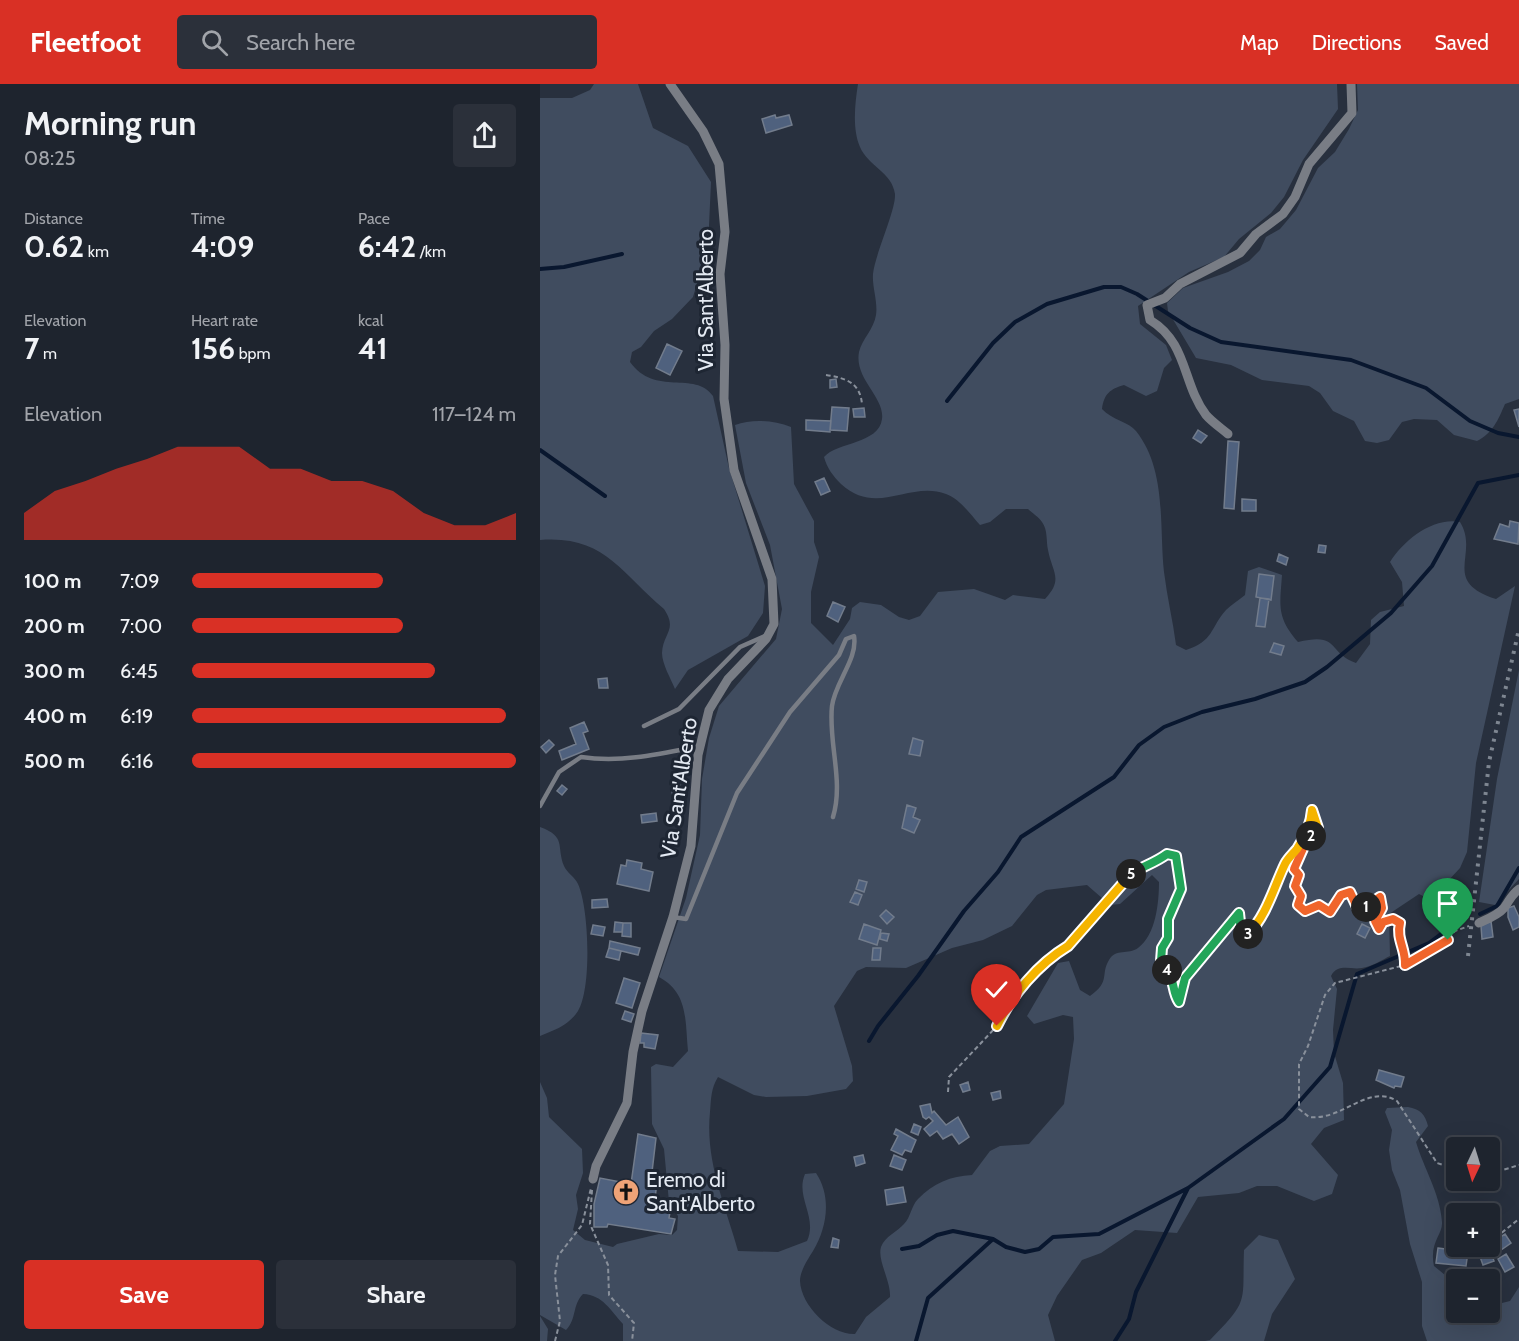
<!DOCTYPE html>
<html lang="en">
<head>
<meta charset="utf-8">
<style>
  :root { --surface:#1e242e; --page:#2b303a; --text:#f1f3f6; --muted:#a1a4aa; --line:#3c414a; --accent:#d93025 }
  body { margin:0; font-family:Cabin,sans-serif; background:var(--page); color:var(--text); height:100vh; display:flex; flex-direction:column; font-size:22px; white-space:nowrap }
  * { box-sizing:border-box; margin:0 }
  p { font-size:20px; color:var(--muted) }
  .icon { flex:none; width:33px; height:33px; fill:none; stroke:currentColor; stroke-width:2; stroke-linecap:round; stroke-linejoin:round }
  .map { position:relative; flex:1; overflow:hidden }
  .panel { display:flex; flex-direction:column; background:var(--surface); width:540px }
  .panel>* { flex:none }
  .needle { width:39px; rotate:184deg }
  .controls { position:absolute; left:906px; top:1053px; display:grid; gap:12px }
  .controls a { display:grid; place-items:center; width:54px; height:54px; border-radius:6px; background:var(--surface); box-shadow:0 6px 24px #0002,0 0 0 2px var(--line); font-size:30px }
  .pin { position:absolute; display:grid; place-items:center; width:51px; height:51px; color:#fff; margin:-62px -26px; border-radius:50% 50% 50% 0; rotate:-45deg; box-shadow:0 0 6px #0007 }
  .pin .icon { rotate:45deg }
  .km { position:absolute; width:30px; height:30px; margin:-15px; border-radius:50%; background:#222; color:#fff; font-size:16px; line-height:30px; text-align:center }
  .round { display:grid; place-items:center; flex:none; width:63px; height:63px; border-radius:6px; background:var(--page) }
  .overview { display:flex; align-items:center; justify-content:space-between; height:102px; padding:0 24px }
  h1 { font-size:33px; font-weight:800; line-height:45px }
  .stats { display:grid; grid-template-columns:repeat(3,1fr); gap:9px; height:102px; padding:6px 24px }
  .stats div { display:grid; align-content:center }
  .stats b { font-size:30px; font-weight:800 }
  .stats small { font-size:16px; font-weight:400 }
  .stats p { font-size:16px }
  .chart { height:168px; padding:12px 24px }
  .chart p { display:flex; justify-content:space-between }
  .chart svg { width:100%; height:108px; margin-top:6px; fill:var(--accent); opacity:.7 }
  .primary-button { display:flex; gap:12px; margin-top:auto; padding:12px 24px }
  .primary-button a { flex:1; height:69px; border-radius:6px; background:var(--accent); color:#fff; font-size:24px; font-weight:800; line-height:69px; text-align:center }
  .primary-button a+a { background:var(--page); color:var(--text) }
  ul { padding:0 24px; list-style:none; font-size:20px }
  li { display:grid; grid-template-columns:96px 72px 1fr; align-items:center; height:45px }
  li i { height:15px; border-radius:8px; background:var(--accent) }
  header { display:flex; align-items:center; gap:36px; box-sizing:border-box; height:84px; padding:0 30px; background:var(--accent); color:#fff }
  header strong { font-size:28px }
  nav { display:flex; gap:33px; margin-inline-start:auto; font-size:21px }
  .search { width:420px; height:54px; background:var(--page); display:flex; align-items:center; gap:15px; box-sizing:border-box; padding:0 21px; border-radius:6px; color:var(--muted); font-size:22px }
  main { display:flex; flex:1; min-height:0 }
  .map>svg:first-child { display:block }
  .green { fill:#404c5f; fill-rule:evenodd }
  .lines { fill:none; stroke-linecap:round; stroke-linejoin:round }
  .stream { stroke:#09172f; stroke-width:4 }
  .building { fill:#4f617e; stroke:#727c8c; stroke-width:1.5 }
  .path { stroke:#89909b; stroke-width:2; stroke-dasharray:4.5 3; stroke-linecap:butt }
  .service { stroke:#797d85; stroke-width:4.5 }
  .minor { stroke:#797d85; stroke-width:9 }
  .rail { stroke:#7e8691; stroke-width:4; stroke-dasharray:3 6; stroke-linecap:butt }
  .split-1-casing { stroke:#fff; stroke-width:12 }
  .split-2-casing { stroke:#fff; stroke-width:12 }
  .split-3-casing { stroke:#fff; stroke-width:12 }
  .split-4-casing { stroke:#fff; stroke-width:12 }
  .split-5-casing { stroke:#fff; stroke-width:12 }
  .split-6-casing { stroke:#fff; stroke-width:12 }
  .split-1 { stroke:#f0652b; stroke-width:8 }
  .split-2 { stroke:#f0652b; stroke-width:8 }
  .split-3 { stroke:#f5b400; stroke-width:8 }
  .split-4 { stroke:#22a559; stroke-width:8 }
  .split-5 { stroke:#22a559; stroke-width:8 }
  .split-6 { stroke:#f5b400; stroke-width:8 }
  .labels { text-anchor:middle; stroke-width:6; stroke-linejoin:round; paint-order:stroke }
  .street-label { font-size:21px; fill:#e4eaf3; stroke:#1e2633 }
  .poi-label { font-size:21px; fill:#e4eaf3; stroke:#1e2633; text-anchor:start }
</style>
</head>
<body>
<header>
<strong>Fleetfoot</strong>
<div class="search"><svg class="icon" aria-label="search" viewBox="0 0 24 24"><circle cx="10" cy="10" r="6"/><path d="M15 15l6 6"/></svg>Search here</div>
<nav><a>Map</a><a>Directions</a><a>Saved</a></nav>
</header>
<main>
<section class="panel">
<div class="overview"><div><h1>Morning run</h1><p>08:25</p></div><a class="round"><svg class="icon" aria-label="share" viewBox="0 0 24 24"><path d="M12 15V3M7 8l5-5 5 5M5 13v7h14v-7"/></svg></a></div>
<div class="stats">
<div><p>Distance</p><b>0.62<small> km</small></b></div>
<div><p>Time</p><b>4:09</b></div>
<div><p>Pace</p><b>6:42<small> /km</small></b></div>
</div>
<div class="stats">
<div><p>Elevation</p><b>7<small> m</small></b></div>
<div><p>Heart rate</p><b>156<small> bpm</small></b></div>
<div><p>kcal</p><b>41</b></div>
</div>
<div class="chart"><p><span>Elevation</span>117–124 m</p>
<svg viewBox="0 0 160 44" preserveAspectRatio="none"><path d="M0 44V33L10 24L20 20L30 15L40 11L50 6L60 6L70 6L80 15L90 15L100 20L110 20L120 24L130 33L140 38L150 38L160 33V44z"/></svg>
</div>
<ul>
<li><b>100 m</b>7:09<i style="width:59%"></i></li>
<li><b>200 m</b>7:00<i style="width:65%"></i></li>
<li><b>300 m</b>6:45<i style="width:75%"></i></li>
<li><b>400 m</b>6:19<i style="width:97%"></i></li>
<li><b>500 m</b>6:16<i style="width:100%"></i></li>
</ul>
<div class="primary-button"><a>Save</a><a>Share</a></div>
</section>
<div class="map">
<svg width="979" height="1257" viewBox="0 0 979 1257">
  <rect width="100%" height="100%" fill="#28303e"/>
  <!-- green -->
  <path class="green" d="M54 0H98L113 44 148 62 171 98 168 163 153 213 132 235 114 247 101 263 92 268 90 278C115 313 155 286 173 312L189 384 225 502 223 529 208 552 148 586 135 605C131 595 122 580 122 569 123 549 138 546 124 525 80 488 64 451 0 456V14H32L50 6Z
    M318 0H797L798 25 763 76 744 113 731 129 699 155 684 173 649 188 598 222 600 240 626 261 632 276 624 284 617 307 606 312 584 301C570 305 564 310 562 325 572 336 589 338 596 347 627 386 619 442 624 488 627 513 633 537 636 561L646 566C674 557 670 544 686 526 691 521 699 516 705 511L708 487 719 483 742 491C740 521 736 533 758 558 801 548 786 568 816 579L830 560 831 536 840 528 864 522 862 498 850 478C864 456 893 433 920 438 940 470 900 497 956 515L975 502 936 679 927 768 920 784 907 798 904 823 879 810 849 830 850 872C842 876 831 883 822 884 810 886 798 879 791 892L797 905 793 946 794 969 803 999 804 1036 784 1044 771 1060 798 1091 792 1110 774 1117 737 1102H717L699 1109 658 1113 637 1149 595 1146 561 1169 542 1176 517 1212 508 1231 515 1257H83V1240C70 1226 63 1211 43 1210 32 1221 37 1235 26 1246L0 1231V998L7 1014 9 1033 42 1065 43 1089 36 1111 38 1125 33 1146 45 1156 73 1163 77 1160 119 1150 132 1151 137 1146 138 1132 129 1118 124 1065 112 1040 111 983 116 980 133 983 148 967C145 938 149 909 119 893L146 814 160 751 162 695 169 654 179 622 236 555 242 525 230 461 206 399 195 341C212 335 233 336 251 343L254 400 274 437V458L279 473 271 508V539L293 561 310 535 312 524 320 518 341 521 359 533 369 536 380 532 398 508 434 505 465 516 473 511 505 515C524 495 512 488 508 466 506 457 508 446 502 438 499 433 492 429 488 425H466L450 438 440 441C430 430 420 415 406 410 370 396 337 433 301 400 293 392 287 384 284 373 297 358 339 360 342 335 345 313 314 295 319 268 322 255 334 245 336 231 338 218 332 203 333 190 335 170 356 126 355 110 352 88 328 82 320 63 312 45 315 19 318 0ZM612 791 619 798C619 818 616 851 598 864 588 871 576 864 569 876 560 891 571 897 550 912L540 906 529 877 518 879 487 932 494 940 523 931 533 933 534 955 524 1020 489 1060 460 1062 450 1067 432 1091C411 1092 393 1099 378 1115 371 1122 371 1133 364 1140 357 1148 345 1152 341 1163 337 1176 351 1197 350 1213L326 1233 315 1250C291 1251 261 1222 260 1197 260 1187 268 1175 273 1167 287 1144 292 1113 276 1089L265 1090C255 1113 278 1133 267 1157L238 1168 198 1167C185 1120 165 1078 170 1028 171 1015 171 1004 178 993L214 1011 226 1013 267 1012 306 1005 313 997 312 982 294 922 317 887 326 883 366 884 412 864 443 856 472 842 497 811 506 806 547 801 570 821 580 820Z
    M817 0H979V315L965 320C958 336 953 349 937 357L914 351 897 336 874 335 862 338 849 356 837 359 825 357 814 337 793 327 780 309 769 302 722 296 691 281 656 274 628 227 627 219 643 204 688 188 709 177 720 166 726 153 740 145 756 126 778 84 795 68 809 45 818 26Z
    M979 586V795L955 821 939 818 957 695Z
    M0 743C27 753 16 762 24 782 27 789 35 793 38 800 49 824 52 904 38 927 29 941 15 946 0 952Z
    M868 1023C880 1025 885 1030 888 1042L876 1058C884 1085 900 1109 902 1138 903 1151 889 1158 894 1182L916 1200V1228H950V1222L970 1217 979 1203V1257H887L882 1242V1198L870 1160 860 1106 852 1086 849 1066 852 1046 845 1028 847 1024Z
    M719 1151 738 1156 755 1195 732 1230 724 1257H665L670 1256C710 1215 702 1220 704 1166Z
    M0 1232 8 1245 7 1257H0Z"/>
  <g class="lines">
    <!-- stream -->
    <path class="stream" d="M0 185 24 183 82 170
      M407 317 453 259 475 238 507 220 564 203H581L597 210 650 244 681 258 811 276 886 304 930 337 958 349 979 353
      M0 366 65 412
      M940 830 957 822 979 784
      M329 957 338 942 378 892 424 827 458 788 481 753 574 693 599 661 624 643 662 628 715 615 765 598 787 583 851 529 892 482 938 399 979 391
      M362 1165 379 1162 397 1151 413 1147 453 1155 466 1163 485 1168 499 1165 513 1153 559 1150 648 1104 744 1035 790 983 817 890 889 859 925 832
      M376 1257 388 1214 453 1155
      M575 1257 589 1235 596 1208 648 1104"/>
  </g>
  <!-- building -->
  <path class="building" d="M235 31 236 34 249 31 252 41 226 49 222 35Z
    M127 260 142 267 130 291 116 284Z
    M296 295 297 303 290 304V296Z
    M292 323 309 324 307 347 290 346Z
    M324 324 325 333H314L313 325Z
    M979 325V343L974 326Z
    M266 336 291 337 290 348 266 346Z
    M658 346 667 352 661 359 653 354Z
    M688 357 699 358 694 425 684 424Z
    M284 394 290 407 281 411 275 398Z
    M702 415 716 416V427H702Z
    M970 437 979 439 978 460 954 455 960 440 969 443Z
    M779 461 786 462 785 469 778 468Z
    M739 470 748 474 746 481 737 477Z
    M719 490 734 492 731 516 716 513Z
    M720 514 729 515 725 543 716 542Z
    M293 518 305 523 298 538 287 532Z
    M734 559 744 562 741 571 730 568Z
    M67 594 68 604H59L58 595Z
    M44 638 48 647 43 649 49 665 22 676 19 667 36 660 30 644Z
    M373 654 383 657 380 672 369 670Z
    M9 656 14 661 6 669 1 663Z
    M22 701 27 705 22 711 17 707Z
    M140 701 144 720 135 722 131 702Z
    M367 721 376 724 373 733 380 736 374 749 362 744Z
    M116 729 117 737 102 739 101 731Z
    M87 776 102 779 101 785 113 788 109 807 77 800 81 781 86 782Z
    M319 796 327 798 324 808 316 805Z
    M915 802H924V815L915 814Z
    M315 808 322 811 318 821 310 818Z
    M67 815 68 823 52 824V816Z
    M974 822 979 833V843L973 846 968 833V824Z
    M346 826 354 833 347 840 340 832Z
    M951 837 953 853 942 855 941 842Z
    M75 838 83 839 82 848H74Z
    M83 839H91V853L82 852Z
    M324 840 341 846 337 861 319 855Z
    M822 840 830 844 825 854 817 850Z
    M53 841 65 843 63 852 51 850Z
    M341 849 349 850 347 857 340 855Z
    M70 857 100 864 98 871 69 864Z
    M69 864 81 867 79 876 66 873Z
    M333 864H341L340 876H332Z
    M84 894 100 899 92 924 76 919Z
    M85 927 94 930 91 938 82 935Z
    M101 949 118 951 115 965 104 963V959H100Z
    M839 986 864 993 861 1003 855 1002 854 1004 836 996Z
    M428 998 430 1006 423 1008 420 1001Z
    M460 1007 461 1014 453 1016 451 1009Z
    M390 1020 392 1029 394 1027 406 1041 418 1033 429 1053 419 1060 412 1050 403 1055 397 1047 390 1052 384 1045 393 1037 389 1033 386 1035 383 1033 380 1022Z
    M374 1040 381 1043 378 1051 371 1048Z
    M356 1045 376 1056 371 1068 365 1066 362 1071 351 1066 358 1052 354 1050Z
    M98 1050 116 1054 112 1088 118 1089 115 1115 123 1117V1126L130 1128 129 1134 135 1135 131 1150 68 1140 67 1143H54V1120L60 1094 91 1100Z
    M323 1071 325 1079 316 1082 314 1073Z
    M354 1071 366 1076 362 1086 350 1082Z
    M363 1103 366 1118 347 1121 345 1106Z
    M965 1150 971 1159 961 1166 954 1157Z
    M293 1154 299 1156 298 1164 291 1163Z
    M898 1164 928 1168 926 1182 896 1179Z
    M950 1166 954 1177 943 1181 939 1170Z
    M966 1170 974 1183 965 1188 958 1175Z"/>
  <g class="lines">
    <!-- path -->
    <path class="path" d="M286 291C305 294 320 298 322 320
      M408 1008 409 993 457 942 468 919 481 904 514 870 528 862 584 795 602 783 612 781 627 770 636 773 641 805 628 835V854L622 864 621 877 633 893 634 911 639 918 645 894 699 829 701 848 708 851 720 838 722 827 746 777 766 750 772 726 778 744 765 760 754 785 758 791 755 802 761 812 758 821 765 827 779 821 790 828 801 811 810 808 817 823 823 825 840 813 842 824 835 837 839 845 843 838 853 835 860 839C856 855 866 865 865 881
      M916 1085 897 1079 857 1017C828 999 803 1037 769 1033L759 1025V980L768 962 785 911 795 899 865 881 907 856 915 847 929 842
      M950 1090 979 1081
      M52 1106 50 1140 68 1181 69 1211 94 1239 92 1257
      M950 1158 979 1135
      M941 1166 945 1162
      M15 1257 20 1237 15 1191 18 1172 42 1141 51 1104"/>
    <!-- service -->
    <path class="service" d="M104 642 139 625 200 563 225 552
      M0 722 19 688 41 673C82 679 120 670 160 662
      M133 833 146 835 197 709 250 628 299 571 306 555 314 552C318 575 295 598 292 622 288 658 304 697 293 733"/>
    <!-- minor -->
    <path class="minor" d="M688 350C681 344 672 338 666 331 642 299 648 259 610 236L607 221 625 214 640 200 700 169 716 150 743 130 755 113 769 80 812 29 811 0
      M939 839C948 835 958 831 964 824 970 816 971 811 979 805
      M53 1095 56 1082 87 1019 93 968 102 927 133 833 151 762 158 671 169 626 188 595 226 555 234 540 232 495 194 386 184 315 185 261 180 190 185 148 179 80 163 47 130 0"/>
    <!-- rail -->
    <path class="rail" d="M928 872 949 678 979 545"/>
  </g>
  <g class="lines">
    <defs>
      <path id="split-1" d="M826 823 840 813 842 824 835 837 839 845 843 838 853 835 860 839C856 855 866 865 865 881L908 856"/>
      <path id="split-2" d="M771 752 765 760 754 785 759 791 755 802 761 812 758 821 765 827 779 821 790 828 801 811 810 808 817 823 823 825 826 823"/>
      <path id="split-3" d="M708 850C726 833 734 803 745 780 748 774 753 770 757 765 765 753 771 740 772 726L778 744 771 752"/>
      <path id="split-4" d="M627 886C635 896 632 908 639 918L645 894 699 829 701 848 708 850"/>
      <path id="split-5" d="M591 790C603 782 615 779 627 770L636 772 641 805 628 835V854L622 864 621 877 627 886"/>
      <path id="split-6" d="M457 942C472 911 498 880 528 862L591 790"/>
    </defs>
    <!-- split-1 casing -->
    <use href="#split-1" class="split-1-casing"/>
    <!-- split-2 casing -->
    <use href="#split-2" class="split-2-casing"/>
    <!-- split-3 casing -->
    <use href="#split-3" class="split-3-casing"/>
    <!-- split-4 casing -->
    <use href="#split-4" class="split-4-casing"/>
    <!-- split-5 casing -->
    <use href="#split-5" class="split-5-casing"/>
    <!-- split-6 casing -->
    <use href="#split-6" class="split-6-casing"/>
    <!-- split-1 -->
    <use href="#split-1" class="split-1"/>
    <!-- split-2 -->
    <use href="#split-2" class="split-2"/>
    <!-- split-3 -->
    <use href="#split-3" class="split-3"/>
    <!-- split-4 -->
    <use href="#split-4" class="split-4"/>
    <!-- split-5 -->
    <use href="#split-5" class="split-5"/>
    <!-- split-6 -->
    <use href="#split-6" class="split-6"/>
  </g>
  <!-- icons -->
  <defs>
    <symbol id="church-disc" viewBox="-11 -11 22 22"><circle r="9.5" fill="#efa377" stroke="#1e2633"/><path d="M-1.2-6h2.4v3.5h3.3v2.4h-3.3V6h-2.4V-.1h-3.3v-2.4h3.3Z" fill="#111"/></symbol>
  </defs>
  <g fill-rule="evenodd">
    <use href="#church-disc" x="71" y="1093" width="30" height="30"/>
  </g>
  <g class="labels">
    <!-- street labels -->
    <g class="street-label">
      <text transform="translate(166 216) rotate(-90)" y="7">Via Sant'Alberto</text>
      <text transform="translate(139 704) rotate(-81)" y="7">Via Sant'Alberto</text>
    </g>
    <!-- poi labels -->
    <g class="poi-label">
      <text x="106" y="1103">Eremo di<tspan x="106" dy="24">Sant'Alberto</tspan></text>
    </g>
  </g>
</svg>
<div class="controls">
<a><svg class="needle" viewBox="-14 -14 28 28"><path d="M0-13l5 13h-10z" fill="#e53935"/><path d="M0 13l5-13h-10z" fill="#a1a4aa"/></svg></a>
<a>+</a>
<a>−</a>
</div>
<div class="pin" style="left:908px;top:856px;background:#1e9e55"><svg class="icon" aria-label="arrive" viewBox="0 0 24 24"><path d="M6 21V4h12l-3 4 3 4H6"/></svg></div>
<div class="pin" style="left:457px;top:942px;background:#d93025"><svg class="icon" aria-label="check" viewBox="0 0 24 24"><path d="M5 12l5 5 9-10"/></svg></div>
<b class="km" style="left:826px;top:823px">1</b>
<b class="km" style="left:771px;top:752px">2</b>
<b class="km" style="left:708px;top:850px">3</b>
<b class="km" style="left:627px;top:886px">4</b>
<b class="km" style="left:591px;top:790px">5</b>
</div>
</main>
</body>
</html>
